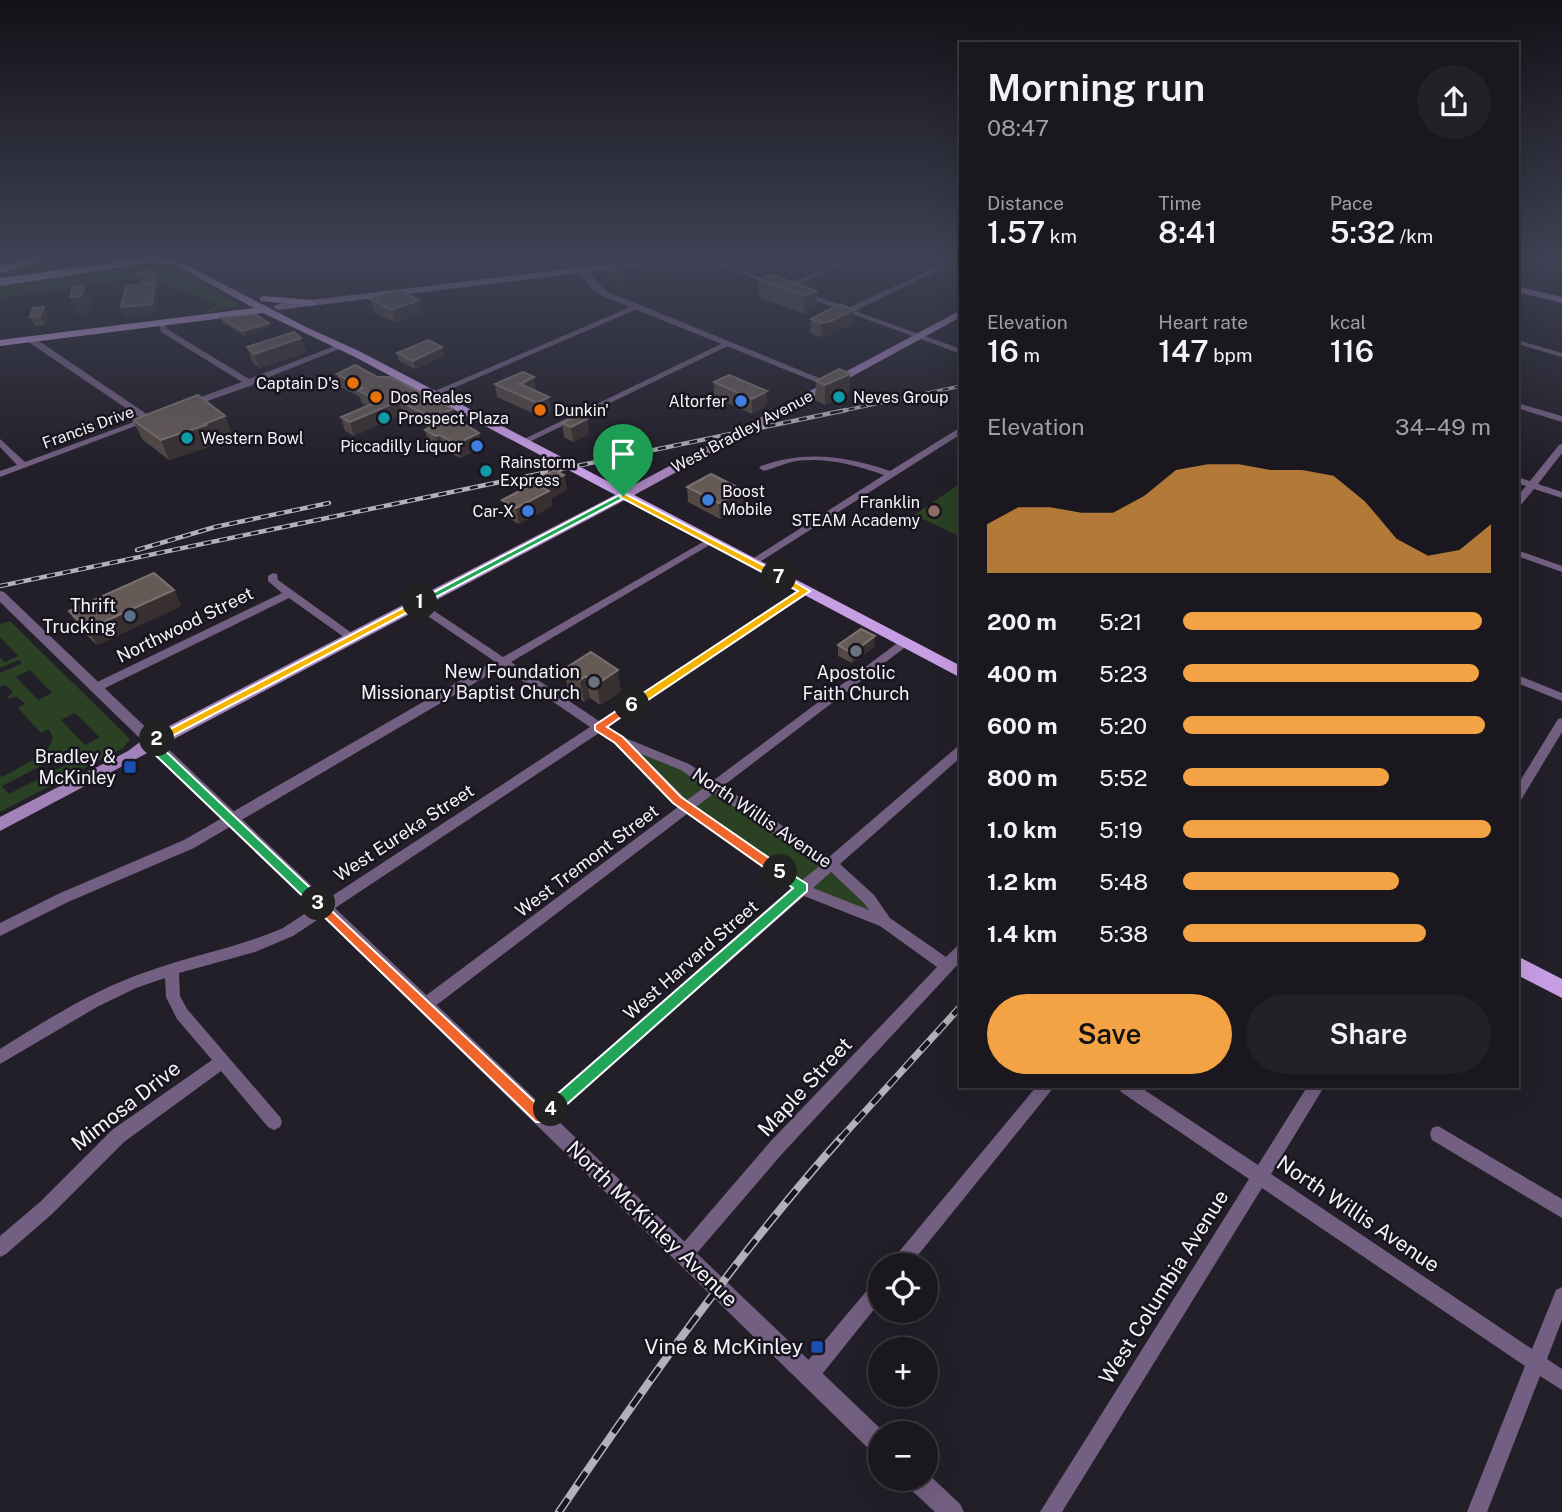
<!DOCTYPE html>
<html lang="en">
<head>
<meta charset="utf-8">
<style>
  :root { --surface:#1a171f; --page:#232028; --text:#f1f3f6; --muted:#9f9fa4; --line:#38363d; --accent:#f4a344 }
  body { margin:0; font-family:"Public Sans",sans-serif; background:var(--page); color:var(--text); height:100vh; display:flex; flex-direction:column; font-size:26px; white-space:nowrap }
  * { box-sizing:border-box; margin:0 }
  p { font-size:23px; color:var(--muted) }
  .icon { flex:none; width:38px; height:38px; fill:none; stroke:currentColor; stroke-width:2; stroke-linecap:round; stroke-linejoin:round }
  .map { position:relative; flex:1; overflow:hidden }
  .drawer { position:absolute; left:959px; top:42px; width:560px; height:1046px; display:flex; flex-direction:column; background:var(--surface); border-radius:0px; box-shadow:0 7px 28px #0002,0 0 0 2px var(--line) }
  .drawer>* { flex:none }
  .controls { position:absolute; left:868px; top:1253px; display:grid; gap:14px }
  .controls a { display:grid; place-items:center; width:70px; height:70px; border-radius:50%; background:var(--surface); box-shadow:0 7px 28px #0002,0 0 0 2px var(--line); font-size:35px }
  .pin { position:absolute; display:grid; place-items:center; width:60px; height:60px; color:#fff; margin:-72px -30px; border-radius:50% 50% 50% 0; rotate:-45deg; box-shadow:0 0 7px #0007 }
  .pin .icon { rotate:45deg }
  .km { position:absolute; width:35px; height:35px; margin:-18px; border-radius:50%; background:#222; color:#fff; font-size:19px; line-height:35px; text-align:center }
  .round { display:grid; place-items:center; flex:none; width:74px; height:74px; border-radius:37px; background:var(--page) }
  .headline { display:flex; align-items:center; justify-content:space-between; height:119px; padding:0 28px }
  h1 { font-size:38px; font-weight:600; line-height:52px }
  .stats { display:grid; grid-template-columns:repeat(3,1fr); gap:10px; height:119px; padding:7px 28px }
  .stats div { display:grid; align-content:center }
  .stats b { font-size:30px; font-weight:600 }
  .stats small { font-size:19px; font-weight:400 }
  .stats p { font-size:19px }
  .chart { height:196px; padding:14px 28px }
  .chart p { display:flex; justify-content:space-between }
  .chart svg { width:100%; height:126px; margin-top:7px; fill:var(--accent); opacity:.7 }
  .primary-button { display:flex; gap:14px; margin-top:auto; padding:14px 28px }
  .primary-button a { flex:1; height:80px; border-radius:42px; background:var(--accent); color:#111; font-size:28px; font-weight:600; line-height:80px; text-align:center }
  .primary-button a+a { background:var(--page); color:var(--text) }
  ul { padding:0 28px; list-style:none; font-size:23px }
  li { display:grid; grid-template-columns:112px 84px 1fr; align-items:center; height:52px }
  li i { height:18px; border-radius:9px; background:var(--accent) }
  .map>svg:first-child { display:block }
  .green { fill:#2a4123; fill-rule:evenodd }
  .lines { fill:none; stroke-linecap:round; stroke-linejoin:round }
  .minor { fill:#735f81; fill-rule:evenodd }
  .tertiary { fill:#735f81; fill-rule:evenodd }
  .secondary { fill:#a282b8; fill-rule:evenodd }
  .primary { fill:#c79de3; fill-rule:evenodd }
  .motorway { fill:#e3baff; fill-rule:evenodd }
  .rail-far3-casing { stroke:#b2b0b8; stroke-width:3.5 }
  .rail-far2-casing { stroke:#b2b0b8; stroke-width:4.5 }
  .rail-far1-casing { stroke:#b2b0b8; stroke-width:7 }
  .rail-casing { stroke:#b2b0b8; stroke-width:8 }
  .rail-far3 { stroke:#19151f; stroke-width:2; stroke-dasharray:6; stroke-linecap:butt }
  .rail-far2 { stroke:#19151f; stroke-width:2.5; stroke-dasharray:8; stroke-linecap:butt }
  .rail-far1 { stroke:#19151f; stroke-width:4.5; stroke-dasharray:12; stroke-linecap:butt }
  .rail { stroke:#19151f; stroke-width:5; stroke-dasharray:16; stroke-linecap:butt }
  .wall { fill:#534843 }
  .shaded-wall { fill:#383030 }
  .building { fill:#655a56; stroke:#7b7270; stroke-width:2 }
  .split-1 { fill:#22a559; stroke:#fff; stroke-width:2 }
  .split-2 { fill:#f5b400; stroke:#fff; stroke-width:2 }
  .split-3 { fill:#22a559; stroke:#fff; stroke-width:2 }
  .split-4 { fill:#f0652b; stroke:#fff; stroke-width:2 }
  .split-5 { fill:#22a559; stroke:#fff; stroke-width:2 }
  .split-6 { fill:#f0652b; stroke:#fff; stroke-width:2 }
  .split-7 { fill:#f5b400; stroke:#fff; stroke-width:2 }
  .split-8 { fill:#f5b400; stroke:#fff; stroke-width:2 }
  .food-dot { fill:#e8710a; stroke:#19151f; stroke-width:2.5 }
  .culture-dot { fill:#0f9aa8; stroke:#19151f; stroke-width:2.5 }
  .shop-dot { fill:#3f7fe0; stroke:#19151f; stroke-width:2.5 }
  .education-dot { fill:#8d6e63; stroke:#19151f; stroke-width:2.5 }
  .service-dot { fill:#5c6f8a; stroke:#19151f; stroke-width:2.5 }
  .worship-dot { fill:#6b7280; stroke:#19151f; stroke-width:2.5 }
  .transit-dot { fill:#1a4fb4; stroke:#19151f; stroke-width:2.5 }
  .labels { text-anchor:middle; stroke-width:5; stroke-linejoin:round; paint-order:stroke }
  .far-poi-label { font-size:16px; fill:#f5f3fa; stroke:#19151f; text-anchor:start }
  .far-street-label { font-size:16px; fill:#f5f3fa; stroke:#19151f }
  .poi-label { font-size:18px; fill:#f5f3fa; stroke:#19151f; text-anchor:end }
  .street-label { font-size:18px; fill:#f5f3fa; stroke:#19151f }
  .near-street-label { font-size:21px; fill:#f5f3fa; stroke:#19151f }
  .near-poi-label { font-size:21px; fill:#f5f3fa; stroke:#19151f; text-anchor:end }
</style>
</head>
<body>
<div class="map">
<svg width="1562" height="1512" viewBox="0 0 1562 1512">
  <rect width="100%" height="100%" fill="#221f29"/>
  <!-- green -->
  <path class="green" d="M57 259H135L0 279V271Z
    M152 262 175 265 238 304 233 308 204 313 218 305 146 277 0 298V284Z
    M961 483V537L914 515Z
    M10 621 130 739 123 748 0 812V775L2 777 40 756 33 754 40 748 48 749 53 738 49 729 41 733 18 708 25 704 16 696 9 699 7 697 13 693 6 685 0 687V673L22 663 19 660 0 668V657L5 662 18 656 0 637V624ZM30 670 52 693 38 700 16 677ZM75 713 99 737V738L85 745 61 720ZM62 755 69 763 9 794 2 786Z
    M641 753C682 765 715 791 749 815 791 843 833 870 869 907L867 910 823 895 790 874 674 793 639 755Z"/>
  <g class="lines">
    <!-- minor -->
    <path class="minor" d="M700 259H708L779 284 773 285Z
      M847 259H855L787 289 781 288Z
      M953 259H960L855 311 961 349V354L798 294 805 292 848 308Z
      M635 305 642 307 435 396 428 394Z
      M159 321H165L167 329 249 379 340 344 347 346 254 383 253 385 190 407 187 406V402L242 382 161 332Z
      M27 337H33L154 419 0 477V471L17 465 0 447V439L25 462 142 419 27 341Z
      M1517 340 1562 353V357L1517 344Z
      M725 342 732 344 525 444 518 442Z
      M1517 403 1562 416V422L1517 408Z
      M961 427V434L755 565 751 566 746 563 884 475C856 465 826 457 796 461 785 463 775 468 764 471L759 468 761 466C805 450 846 456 890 471Z
      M1562 444V453L1538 484 1562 492V498L1534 489 1520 506 1517 507V497L1526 486 1517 483V477L1530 481 1559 445Z
      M710 538 713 539V543L511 662 599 721 801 589H809V593L608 727 623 737 689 764 714 780 900 641H908L909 643 908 645 723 786 829 857 957 747 961 746V757L840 864 874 895 890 918 946 957 956 947 961 945V961L782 1154 690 1261 684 1264 678 1261 675 1255 678 1249 770 1142 937 967 880 926 804 896 547 1122 541 1125 535 1122 533 1117 535 1112 793 888 687 814 430 1010 425 1012 420 1010 417 1005 420 1000 678 807 615 743 599 733 293 936 255 952 179 973 180 996 187 1009 280 1117 282 1122 280 1127 274 1130 268 1127 221 1071 124 1142 52 1214 6 1254 0 1257V1236L40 1202 112 1130 212 1060 177 1019 166 997 165 978 136 988 97 1007 0 1064V1049C48 1019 95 989 149 971 193 955 240 947 283 928L590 727 502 667 194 848 68 902 0 936V923L58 894 184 840 494 661 413 606 412 604 413 602H421L503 657ZM639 753 681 770 705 787 687 800ZM714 793 821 865 802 880 696 807ZM831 872 864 903 869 910 813 888Z
      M1517 550 1562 566V572L1517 556Z
      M273 573 277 574 278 580 356 636 357 638 356 640H348L289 598 99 691H91L89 688 91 685 282 593 268 581V576Z
      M1517 675 1562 693V701L1517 683Z
      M1562 718V732L1521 800 1517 802V786L1558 719Z
      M1036 1087H1054L910 1265H890L893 1259Z
      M1119 1087H1140L1258 1165 1307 1087H1324L1271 1174 1532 1349 1556 1290 1562 1287V1320L1547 1359 1562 1369V1390L1540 1376 1487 1512H1467L1525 1366 1262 1188 1062 1512H1040L1249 1179 1121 1092Z
      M1438 1126 1562 1199V1218L1432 1140 1430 1134 1432 1128Z
      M880 1279V1302L815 1383 808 1386 801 1383 798 1376 801 1369 874 1282Z"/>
    <!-- tertiary -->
    <path class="tertiary" d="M550 259C560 258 575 261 584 267 593 274 598 285 608 292L834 384 826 386 602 296 592 289 578 271Z
      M0 591 4 592 885 1433H880V1455L872 1452 0 602Z
      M926 1472 960 1504 964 1512H935L908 1487 905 1479H926Z"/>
    <!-- secondary -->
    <path class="secondary" d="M651 259H673L669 262 278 310 273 307 278 304Z
      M1517 286 1562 297V303L1517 292Z
      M961 310V317L627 499 0 831V817L128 751 144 739 619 493Z"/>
    <!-- primary -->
    <path class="primary" d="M164 259H175L306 327 361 352 961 666V678L353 356 263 313 0 346V340L254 308Z
      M264 296 312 300 317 303 312 306 260 301V297Z
      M1517 956 1562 979V998L1517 975Z"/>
    <!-- motorway -->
    <path class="motorway" d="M33 259H53L0 273V265Z
      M136 259H176L182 262 176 265 150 263 0 286V278Z"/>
    <defs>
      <path id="rail-far3" d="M1517 264 1525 259
        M837 412 961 386"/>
      <path id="rail-far2" d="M137 550 215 527 329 503
        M0 586 846 410"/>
      <path id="rail-far1" d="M840 1139 961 1006"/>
      <path id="rail" d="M559 1512C647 1382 737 1255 841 1138"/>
    </defs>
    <!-- rail-far3 casing -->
    <use href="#rail-far3" class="rail-far3-casing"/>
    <!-- rail-far2 casing -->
    <use href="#rail-far2" class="rail-far2-casing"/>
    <!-- rail-far1 casing -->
    <use href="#rail-far1" class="rail-far1-casing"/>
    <!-- rail casing -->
    <use href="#rail" class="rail-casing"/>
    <!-- rail-far3 -->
    <use href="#rail-far3" class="rail-far3"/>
    <!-- rail-far2 -->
    <use href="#rail-far2" class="rail-far2"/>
    <!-- rail-far1 -->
    <use href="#rail-far1" class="rail-far1"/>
    <!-- rail -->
    <use href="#rail" class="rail"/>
  </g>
  <!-- wall -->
  <path class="wall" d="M265 259H335L293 274 274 268 271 260Z
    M519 259H551L552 264 540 269 519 260Z
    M643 259H663L666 275 649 278 644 269Z
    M609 261 629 279 615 281 610 274Z
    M136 274 159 282 156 312 125 316 143 284 140 283Z
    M759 280 817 291 816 308 804 314 759 297Z
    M370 299 419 300 422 313 395 323 374 313Z
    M44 307 48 316 45 325 35 326 30 317Z
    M854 310 853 323 831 334 821 337 810 333 811 319Z
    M221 318 270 327 245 336 223 323Z
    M301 338 306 352 259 368 252 361 247 347Z
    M442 347 444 356 415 369 399 361 397 353Z
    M337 374 377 377 453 409 456 419 479 433 482 447 460 458 443 449 440 450 429 444 425 430 430 429 403 414 354 436 345 431 341 417 367 406 362 403 360 397 341 387Z
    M850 374 849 393 825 405 815 400 816 381Z
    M714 382 767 405 752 414 714 397Z
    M495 384 536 390 535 391 551 410 539 416 497 397Z
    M225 416 232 436 213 443 214 445 169 460 142 439 133 420Z
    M587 419 589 434 573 442 564 437 562 423Z
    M564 475 567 490 551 498 552 506 519 524 505 516 502 500 537 484V479Z
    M687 487 743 505 720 519 688 502Z
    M174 590 181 606 97 645 78 627 69 611Z
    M875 636 874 647 852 663 838 656V645Z
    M591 652 621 692 600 705 590 698 584 702 568 690 564 669Z"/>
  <!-- shaded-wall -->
  <path class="shaded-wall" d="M295 259H335L293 274 289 261Z
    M539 259H551L552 264 540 269Z
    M665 262 666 275 649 278 648 265Z
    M628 266 629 279 615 281 613 268Z
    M156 273 159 282 158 290 155 281Z
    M155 283 158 291 156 312 125 316 121 307Z
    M84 286 92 304 89 314 78 315 70 297Z
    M817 291 816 308 804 314V296Z
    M419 300 422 313 395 323 391 310Z
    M44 307 48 316 45 325 40 316Z
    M854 310 853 323 831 334 821 337V323Z
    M269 323 270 327 245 336 243 331Z
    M301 338 306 352 259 368 254 354Z
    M442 347 444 356 415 369 413 361Z
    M850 374 849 393 825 405V385Z
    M534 377 536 390 523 396 520 384Z
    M767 391V405L752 414V399Z
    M549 397 551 410 539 416 537 403Z
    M399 401 403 414 354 436 350 422Z
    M453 409 456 422 445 412Z
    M225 416 232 436 213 443 214 445 169 460 161 440Z
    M587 419 589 434 573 442 571 427Z
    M479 433 482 447 460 458 456 444Z
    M440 435 443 449 440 450 436 436Z
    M564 475 567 490 551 498 552 506 519 524 516 508 547 492 546 484Z
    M743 490V505L720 519 719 503Z
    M174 590 181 606 97 645 88 629Z
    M875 636 874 647 852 663V653Z
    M618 670 621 692 600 705 597 684Z
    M586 676 590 698 584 702 580 680Z"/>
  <!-- building -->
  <path class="building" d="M623 259 628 266 613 268 609 261Z
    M645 259H663L665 262 648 265Z
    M148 270 156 273 155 281 136 274Z
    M771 274 817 291 804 296 759 280Z
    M155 283 152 304 121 307 126 286Z
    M84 286 81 296 70 297 73 287Z
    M398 290 419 300 391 310 370 299Z
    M840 304 854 310 831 321 821 323 811 319Z
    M44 307 40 316 30 317 33 308Z
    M256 315 269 323 243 331 221 318Z
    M294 332 301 338 254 354 247 347Z
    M428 340 442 347 413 361 397 353Z
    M355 365 377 377H390L453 409 445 412 479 433 456 444 440 435 436 436 425 430 442 423 399 401 350 422 341 417 379 401 358 390 363 388 337 374Z
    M839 369 850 374 825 385 816 381Z
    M523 372 534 377 520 384 549 397 537 403 495 384Z
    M729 375 767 391 752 399 714 382Z
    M198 395 225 416 204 424 206 425 161 440 133 420Z
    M578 415 587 419 571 427 562 423Z
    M554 470 564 475 546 484 537 479Z
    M711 474 743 490 719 503 687 487Z
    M535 483 549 491 516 508 502 500Z
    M154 573 174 590 88 629 69 611Z
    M861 629 875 636 852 653 838 645Z
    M591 652 618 670 597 684 586 676 580 680 564 669Z"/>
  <!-- sky -->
  <linearGradient id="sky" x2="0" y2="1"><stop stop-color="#131117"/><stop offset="0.55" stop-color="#3e4254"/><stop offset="1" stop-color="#3e4254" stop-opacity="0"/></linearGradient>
  <rect width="1562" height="470" fill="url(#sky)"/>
  <!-- split-1 -->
  <path class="split-1" d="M623 493 626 497 423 604 415 602Z"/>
  <!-- split-2 -->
  <path class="split-2" d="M420 599 423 604 161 742 151 739Z"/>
  <!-- split-3 -->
  <path class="split-3" d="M153 737H161L162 739 158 744 323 900V907H314L146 746V740Z"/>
  <!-- split-4 -->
  <path class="split-4" d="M318 898 541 1108 551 1102 556 1104V1114L546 1122H536L314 907V900Z"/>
  <!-- split-5 -->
  <path class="split-5" d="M780 867 807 884V891L556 1114H546V1104L793 888 776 876V869Z"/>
  <!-- split-6 -->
  <path class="split-6" d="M628 703 638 705 607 727 623 737 681 797 785 869V876H776L673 803 615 743 595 730V725Z"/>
  <!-- split-7 -->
  <path class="split-7" d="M775 575H782L810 591 636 708H628V703L798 591 775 579Z"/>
  <!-- split-8 -->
  <path class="split-8" d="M623 493 782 575 783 577 775 579 620 497Z"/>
  <!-- markers -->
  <g class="food-dot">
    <circle cx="353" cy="383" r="7"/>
    <circle cx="376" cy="397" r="7"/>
    <circle cx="540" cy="410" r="7"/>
  </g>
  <g class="culture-dot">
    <circle cx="839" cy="397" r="7"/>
    <circle cx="384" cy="418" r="7"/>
    <circle cx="187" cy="438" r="7"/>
    <circle cx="486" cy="471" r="7"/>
  </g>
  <g class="shop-dot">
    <circle cx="741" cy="401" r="7"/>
    <circle cx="477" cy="446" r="7"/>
    <circle cx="708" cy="500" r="7"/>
    <circle cx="528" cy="511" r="7"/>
  </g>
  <circle class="education-dot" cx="934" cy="511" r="7"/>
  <circle class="service-dot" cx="130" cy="616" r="7"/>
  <g class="worship-dot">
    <circle cx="856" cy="651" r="7"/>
    <circle cx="594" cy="682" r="7"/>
  </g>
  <g class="transit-dot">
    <rect x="123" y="760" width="14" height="14" rx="3.5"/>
    <rect x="810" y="1340" width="14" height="14" rx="3.5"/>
  </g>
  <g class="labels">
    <!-- far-poi labels -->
    <g class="far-poi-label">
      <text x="339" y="389" text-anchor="end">Captain D's</text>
      <text x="390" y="403">Dos Reales</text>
      <text x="853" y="403">Neves Group</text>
      <text x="727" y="407" text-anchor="end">Altorfer</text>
      <text x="554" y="416">Dunkin'</text>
      <text x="398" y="424">Prospect Plaza</text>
      <text x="201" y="444">Western Bowl</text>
      <text x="463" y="452" text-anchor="end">Piccadilly Liquor</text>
      <text x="500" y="468">Rainstorm<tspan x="500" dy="18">Express</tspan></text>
      <text x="722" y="497">Boost<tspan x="722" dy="18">Mobile</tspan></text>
      <text x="920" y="508" text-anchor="end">Franklin<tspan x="920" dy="18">STEAM Academy</tspan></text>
      <text x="514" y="517" text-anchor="end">Car-X</text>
    </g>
    <!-- far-street labels -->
    <g class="far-street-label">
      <text transform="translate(88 427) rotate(-20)" y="6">Francis Drive</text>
      <text transform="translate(742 431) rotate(-28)" y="6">West Bradley Avenue</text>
    </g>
    <!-- poi labels -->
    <g class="poi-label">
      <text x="116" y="612">Thrift<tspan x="116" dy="21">Trucking</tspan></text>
      <text x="580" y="678">New Foundation<tspan x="580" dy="21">Missionary Baptist Church</tspan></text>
      <text x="856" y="679" text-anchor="middle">Apostolic<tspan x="856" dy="21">Faith Church</tspan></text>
      <text x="116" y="763">Bradley &amp;<tspan x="116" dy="21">McKinley</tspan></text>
    </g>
    <!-- street labels -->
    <g class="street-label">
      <text transform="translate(185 625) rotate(-26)" y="6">Northwood Street</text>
      <text transform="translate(762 818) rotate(34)" y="6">North Willis Avenue</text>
      <text transform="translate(404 833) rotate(-33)" y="6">West Eureka Street</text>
      <text transform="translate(587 861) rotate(-37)" y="6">West Tremont Street</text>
      <text transform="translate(691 960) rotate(-41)" y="6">West Harvard Street</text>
    </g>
    <!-- near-street labels -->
    <g class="near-street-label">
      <text transform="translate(805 1087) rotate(-47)" y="7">Maple Street</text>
      <text transform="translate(126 1106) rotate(-38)" y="7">Mimosa Drive</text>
      <text transform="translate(1358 1214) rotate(34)" y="7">North Willis Avenue</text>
      <text transform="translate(652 1224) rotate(44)" y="7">North McKinley Avenue</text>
      <text transform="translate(1164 1287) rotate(-58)" y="7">West Columbia Avenue</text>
    </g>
    <!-- near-poi labels -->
    <g class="near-poi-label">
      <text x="803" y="1354">Vine &amp; McKinley</text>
    </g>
  </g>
</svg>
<div class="controls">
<a><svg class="icon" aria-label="locate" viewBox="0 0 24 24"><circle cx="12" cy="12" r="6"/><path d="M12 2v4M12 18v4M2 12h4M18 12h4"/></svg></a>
<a>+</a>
<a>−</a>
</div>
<div class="pin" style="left:623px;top:496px;background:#1e9e55"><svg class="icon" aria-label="arrive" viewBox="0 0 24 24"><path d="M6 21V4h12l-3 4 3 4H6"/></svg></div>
<b class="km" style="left:420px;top:602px">1</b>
<b class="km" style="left:157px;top:739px">2</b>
<b class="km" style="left:318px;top:903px">3</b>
<b class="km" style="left:551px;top:1109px">4</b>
<b class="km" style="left:780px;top:872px">5</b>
<b class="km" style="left:632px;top:705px">6</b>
<b class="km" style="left:779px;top:577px">7</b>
<section class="drawer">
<div class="headline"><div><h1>Morning run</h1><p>08:47</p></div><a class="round"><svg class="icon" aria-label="share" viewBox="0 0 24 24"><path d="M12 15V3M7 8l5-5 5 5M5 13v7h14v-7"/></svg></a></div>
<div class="stats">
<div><p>Distance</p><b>1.57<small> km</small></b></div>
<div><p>Time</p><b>8:41</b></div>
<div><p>Pace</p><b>5:32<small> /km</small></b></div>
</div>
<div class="stats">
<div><p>Elevation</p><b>16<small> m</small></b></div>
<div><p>Heart rate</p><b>147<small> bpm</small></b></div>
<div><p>kcal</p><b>116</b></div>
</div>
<div class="chart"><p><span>Elevation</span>34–49 m</p>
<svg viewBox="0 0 160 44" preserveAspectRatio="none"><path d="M0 44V27L10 21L20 21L30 23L40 23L50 17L60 8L70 6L80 6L90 8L100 8L110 10L120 19L130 32L140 38L150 36L160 27V44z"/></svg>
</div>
<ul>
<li><b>200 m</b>5:21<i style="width:97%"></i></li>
<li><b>400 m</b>5:23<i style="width:96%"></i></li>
<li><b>600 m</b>5:20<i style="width:98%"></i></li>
<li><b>800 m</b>5:52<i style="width:67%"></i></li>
<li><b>1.0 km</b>5:19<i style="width:100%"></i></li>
<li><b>1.2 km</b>5:48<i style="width:70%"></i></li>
<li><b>1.4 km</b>5:38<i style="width:79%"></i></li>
</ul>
<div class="primary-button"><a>Save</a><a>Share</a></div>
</section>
</div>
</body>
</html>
